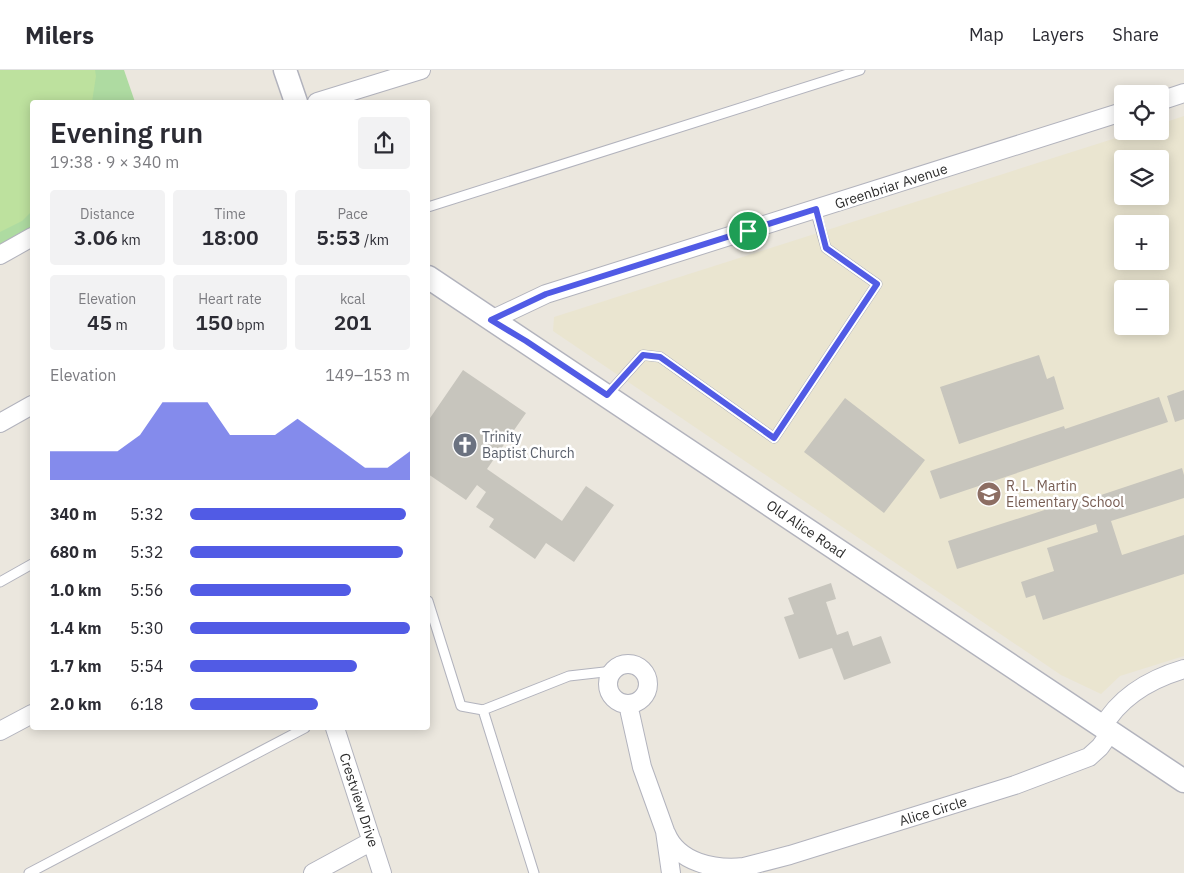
<!DOCTYPE html>
<html lang="en">
<head>
<meta charset="utf-8">
<style>
  :root { --surface:#fff; --page:#f2f2f3; --text:#2b2b33; --muted:#7c7c81; --line:#e1e1e2; --accent:#515be5 }
  body { margin:0; font-family:"IBM Plex Sans",sans-serif; background:var(--page); color:var(--text); height:100vh; display:flex; flex-direction:column; font-size:19px; white-space:nowrap }
  * { box-sizing:border-box; margin:0 }
  p { font-size:16px; color:var(--muted) }
  .icon { flex:none; width:28px; height:28px; fill:none; stroke:currentColor; stroke-width:2; stroke-linecap:round; stroke-linejoin:round }
  .map { position:relative; flex:1; overflow:hidden }
  .details { position:absolute; left:30px; top:30px; width:400px; height:630px; display:flex; flex-direction:column; background:var(--surface); border-radius:5px; box-shadow:0 2px 12px #0003 }
  .details>* { flex:none }
  .controls { position:absolute; left:1114px; top:15px; display:grid; gap:10px }
  .controls a { display:grid; place-items:center; width:55px; height:55px; border-radius:5px; background:var(--surface); box-shadow:0 2px 12px #0003; font-size:25px }
  .pin { position:absolute; display:grid; place-items:center; width:42px; height:42px; color:#fff; margin:-21px; border:2px solid #fff; border-radius:50%; box-shadow:0 1px 5px #0007 }
  .round { display:grid; place-items:center; flex:none; width:52px; height:52px; border-radius:5px; background:var(--page) }
  .headline { display:flex; align-items:center; justify-content:space-between; height:85px; padding:0 20px }
  h1 { font-size:28px; font-weight:600; line-height:38px }
  .stats { display:grid; grid-template-columns:repeat(3,1fr); gap:8px; height:85px; padding:5px 20px }
  .stats div { display:grid; align-content:center; border-radius:5px; background:var(--page); text-align:center }
  .stats b { font-size:21px; font-weight:600 }
  .stats small { font-size:14px; font-weight:400 }
  .stats p { font-size:14px }
  .chart { height:140px; padding:10px 20px }
  .chart p { display:flex; justify-content:space-between }
  .chart svg { width:100%; height:90px; margin-top:5px; fill:var(--accent); opacity:.7 }
  ul { padding:0 20px; list-style:none; font-size:16px }
  li { display:grid; grid-template-columns:80px 60px 1fr; align-items:center; height:38px }
  li i { height:12px; border-radius:6px; background:var(--accent) }
  header { display:flex; align-items:center; gap:30px; box-sizing:border-box; height:70px; padding:0 25px; background:var(--surface); border-bottom:1px solid var(--line) }
  header strong { font-size:24px }
  nav { display:flex; gap:28px; margin-inline-start:auto; font-size:18px }
  .map>svg:first-child { display:block }
  .education { fill:#eae5d0; fill-rule:evenodd }
  .green { fill:#aedba1 }
  .pitch { fill:#bde19e }
  .building { fill:#c7c5bd }
  .lines { fill:none; stroke-linecap:round; stroke-linejoin:round }
  .service-casing { stroke:#b2b3bd; stroke-width:11 }
  .minor-casing { stroke:#b2b3bd; stroke-width:20 }
  .tertiary-casing { stroke:#b2b3bd; stroke-width:25 }
  .service { stroke:#fff; stroke-width:9 }
  .minor { stroke:#fff; stroke-width:18 }
  .tertiary { stroke:#fff; stroke-width:22 }
  .route-casing { stroke:#fff; stroke-width:10 }
  .route { stroke:#515be5; stroke-width:6 }
  .labels { text-anchor:middle; stroke-width:5; stroke-linejoin:round; paint-order:stroke }
  .street-label { font-size:14px; fill:#2b2b2b; stroke:#fff }
  .worship-label { font-size:14px; fill:#5b616d; stroke:#fff; text-anchor:start }
  .education-label { font-size:14px; fill:#785e54; stroke:#fff; text-anchor:start }
</style>
</head>
<body>
<header>
<strong>Milers</strong>
<nav><a>Map</a><a>Layers</a><a>Share</a></nav>
</header>
<div class="map">
<svg width="1184" height="803" viewBox="0 0 1184 803">
  <rect width="100%" height="100%" fill="#ebe7de"/>
  <!-- education -->
  <path class="education" d="M1184 46V586L1120 606 1101 624 1061 605 553 261 554 247 1138 61H1160V54ZM1122 89H1160V126H1122ZM1122 154H1160V191H1122ZM1122 219H1160V256H1122Z"/>
  <!-- green -->
  <path class="green" d="M0 0H124L135 32H32V167L0 185Z"/>
  <!-- pitch -->
  <path class="pitch" d="M0 0H95L96 6 92 32H32V141L22 151 0 162Z"/>
  <!-- building -->
  <path class="building" d="M1039 285 1047 309 1054 306 1064 339 959 374 940 317Z
    M463 300 526 343 487 399 562 451 586 416 614 435 574 492 546 473 535 489 489 457 494 449 476 437 486 422 477 415 466 430 428 404V351Z
    M1184 320V349L1175 352 1167 326Z
    M1159 327 1168 352 940 429 930 401 1064 356 1065 359Z
    M845 328 925 390 884 443 804 382Z
    M1182 398 1184 405V428L1111 451 1122 485 1184 465V504L1043 550 1035 525 1026 528 1021 512 1054 501 1047 478 1098 462 1096 454 957 499 948 471 1088 426 1089 429Z
    M831 513 836 529 826 532 837 565 848 561 853 576 881 566 891 593 844 610 832 578 799 589 784 547 794 544 788 528Z"/>
  <g class="lines">
    <defs>
      <path id="service" d="M428 137 860 0
        M607 325 643 285 660 287 774 368 877 214 826 178 815 139
        M0 512 32 494
        M428 531 461 636 483 640 534 803
        M483 640 569 606 613 601
        M29 803 305 658"/>
      <path id="minor" d="M1160 31 1184 23
        M317 32 421 0
        M0 185 32 167
        M491 250 546 224 1122 42
        M0 353 32 335
        M608 614a20 20 0 1 1 40 0a20 20 0 1 1-40 0Z
        M628 634 642 697 665 761 671 803
        M335 658 382 803
        M1102 658C1120 626 1150 609 1184 599
        M0 661 32 644
        M666 763C678 793 715 800 744 797
        M313 803 372 771
        M742 803 744 797 790 785 1015 715 1089 687 1100 677 1110 663"/>
      <path id="tertiary" d="M285 0 296 32
        M428 207 1184 711"/>
    </defs>
    <!-- service casing -->
    <use href="#service" class="service-casing"/>
    <!-- minor casing -->
    <use href="#minor" class="minor-casing"/>
    <!-- tertiary casing -->
    <use href="#tertiary" class="tertiary-casing"/>
    <!-- service -->
    <use href="#service" class="service"/>
    <!-- minor -->
    <use href="#minor" class="minor"/>
    <!-- tertiary -->
    <use href="#tertiary" class="tertiary"/>
  </g>
  <g class="lines">
    <defs>
      <path id="route" d="M816 139 826 178 877 214 774 368 660 287 643 285 607 325 526 271 491 250 546 224Z"/>
    </defs>
    <!-- route casing -->
    <use href="#route" class="route-casing"/>
    <!-- route -->
    <use href="#route" class="route"/>
  </g>
  <!-- icons -->
  <defs>
    <symbol id="church-disc" viewBox="-11 -11 22 22"><circle r="9.5" fill="#6b7280" stroke="#fff"/><path d="M-1.2-6h2.4v3.5h3.3v2.4h-3.3V6h-2.4V-.1h-3.3v-2.4h3.3Z" fill="#fff"/></symbol>
    <symbol id="school-disc" viewBox="-11 -11 22 22"><circle r="9.5" fill="#8d6e63" stroke="#fff"/><path d="M0-5L7-2L0 1L-7-2ZM-4 1L0 2.5L4 1V4Q0 6-4 4Z" fill="#fff"/></symbol>
  </defs>
  <g fill-rule="evenodd">
    <use href="#church-disc" x="451" y="361" width="28" height="28"/>
    <use href="#school-disc" x="975" y="410" width="28" height="28"/>
  </g>
  <g class="labels">
    <!-- street labels -->
    <g class="street-label">
      <text transform="translate(891 116) rotate(-18)" y="5">Greenbriar Avenue</text>
      <text transform="translate(806 459) rotate(34)" y="5">Old Alice Road</text>
      <text transform="translate(359 730) rotate(72)" y="5">Crestview Drive</text>
      <text transform="translate(933 741) rotate(-17)" y="5">Alice Circle</text>
    </g>
    <!-- worship labels -->
    <g class="worship-label">
      <text x="482" y="372">Trinity<tspan x="482" dy="16">Baptist Church</tspan></text>
    </g>
    <!-- education labels -->
    <g class="education-label">
      <text x="1006" y="421">R. L. Martin<tspan x="1006" dy="16">Elementary School</tspan></text>
    </g>
  </g>
</svg>
<div class="controls">
<a><svg class="icon" aria-label="locate" viewBox="0 0 24 24"><circle cx="12" cy="12" r="6"/><path d="M12 2v4M12 18v4M2 12h4M18 12h4"/></svg></a>
<a><svg class="icon" aria-label="layers" viewBox="0 0 24 24"><path d="M12 4l9 5-9 5-9-5zM3 14l9 5 9-5"/></svg></a>
<a>+</a>
<a>−</a>
</div>
<div class="pin" style="left:748px;top:161px;background:#1e9e55"><svg class="icon" aria-label="arrive" viewBox="0 0 24 24"><path d="M6 21V4h12l-3 4 3 4H6"/></svg></div>
<section class="details">
<div class="headline"><div><h1>Evening run</h1><p>19:38 · 9 × 340 m</p></div><a class="round"><svg class="icon" aria-label="share" viewBox="0 0 24 24"><path d="M12 15V3M7 8l5-5 5 5M5 13v7h14v-7"/></svg></a></div>
<div class="stats">
<div><p>Distance</p><b>3.06<small> km</small></b></div>
<div><p>Time</p><b>18:00</b></div>
<div><p>Pace</p><b>5:53<small> /km</small></b></div>
</div>
<div class="stats">
<div><p>Elevation</p><b>45<small> m</small></b></div>
<div><p>Heart rate</p><b>150<small> bpm</small></b></div>
<div><p>kcal</p><b>201</b></div>
</div>
<div class="chart"><p><span>Elevation</span>149–153 m</p>
<svg viewBox="0 0 160 44" preserveAspectRatio="none"><path d="M0 44V30L10 30L20 30L30 30L40 22L50 6L60 6L70 6L80 22L90 22L100 22L110 14L120 22L130 30L140 38L150 38L160 30V44z"/></svg>
</div>
<ul>
<li><b>340 m</b>5:32<i style="width:98%"></i></li>
<li><b>680 m</b>5:32<i style="width:97%"></i></li>
<li><b>1.0 km</b>5:56<i style="width:73%"></i></li>
<li><b>1.4 km</b>5:30<i style="width:100%"></i></li>
<li><b>1.7 km</b>5:54<i style="width:76%"></i></li>
<li><b>2.0 km</b>6:18<i style="width:58%"></i></li>
</ul>
</section>
</div>
</body>
</html>
